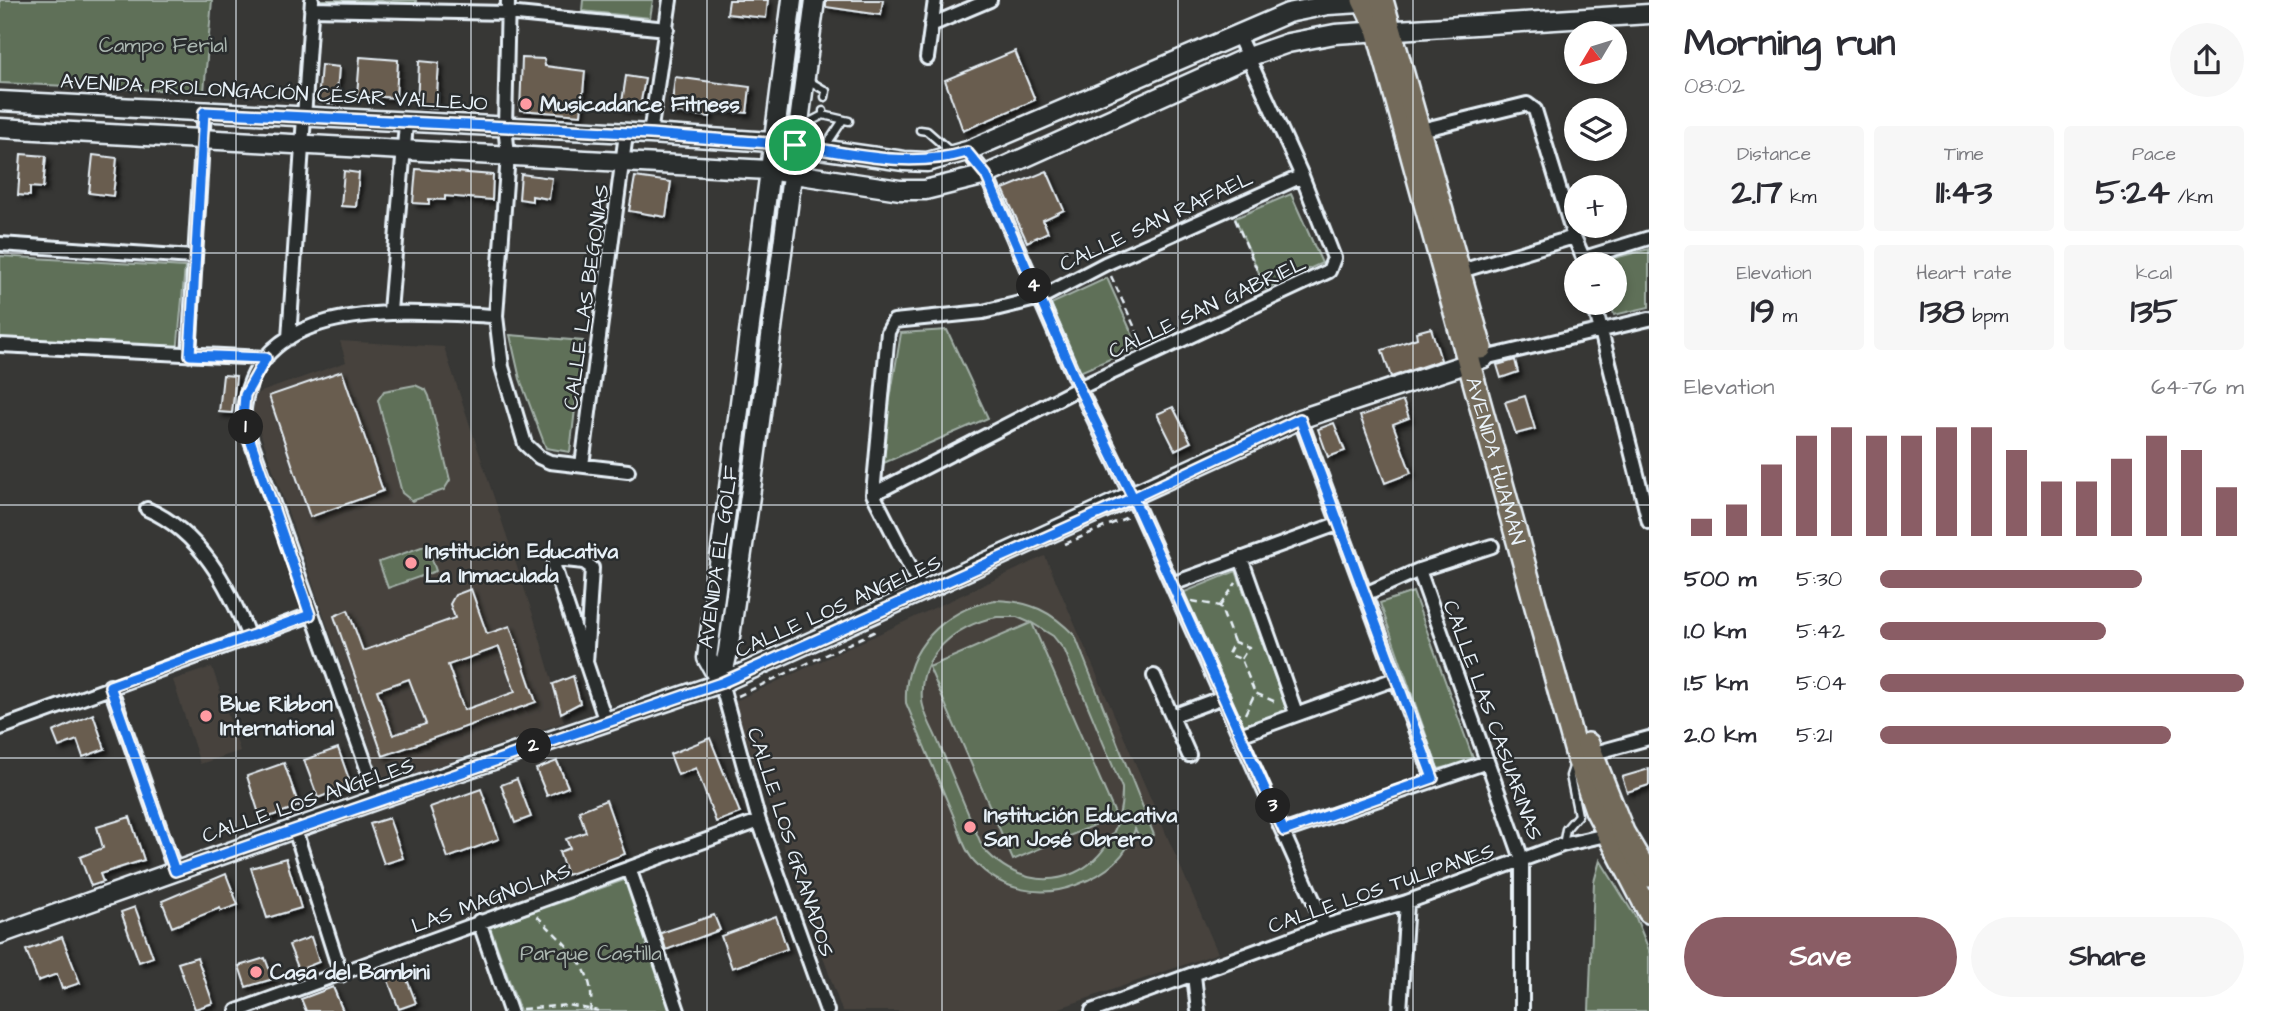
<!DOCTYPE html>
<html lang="en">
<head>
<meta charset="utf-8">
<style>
  :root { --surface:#fff; --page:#f7f7f7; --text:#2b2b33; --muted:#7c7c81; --accent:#8a5d65 }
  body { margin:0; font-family:"Architects Daughter",sans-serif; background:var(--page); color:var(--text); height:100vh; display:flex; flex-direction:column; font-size:26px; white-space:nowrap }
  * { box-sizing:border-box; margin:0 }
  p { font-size:23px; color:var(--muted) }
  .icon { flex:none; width:38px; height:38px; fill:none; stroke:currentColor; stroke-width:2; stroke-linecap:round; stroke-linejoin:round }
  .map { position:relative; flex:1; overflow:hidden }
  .side { display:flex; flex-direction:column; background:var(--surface); width:630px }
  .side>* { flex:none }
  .needle { width:46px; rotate:232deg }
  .fabs { position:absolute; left:1564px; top:21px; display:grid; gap:14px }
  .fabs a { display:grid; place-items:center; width:63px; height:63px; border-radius:50%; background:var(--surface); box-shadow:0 4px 10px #0003; font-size:35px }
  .pin { position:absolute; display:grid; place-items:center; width:60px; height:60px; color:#fff; margin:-30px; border:4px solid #fff; border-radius:50%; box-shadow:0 2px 7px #0007 }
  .km { position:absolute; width:35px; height:35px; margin:-18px; border-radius:50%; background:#222; color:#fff; font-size:19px; line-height:35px; text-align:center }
  .round { display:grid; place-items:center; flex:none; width:74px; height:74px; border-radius:37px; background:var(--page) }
  .summary { display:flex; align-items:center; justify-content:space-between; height:119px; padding:0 35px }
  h1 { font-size:38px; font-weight:800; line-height:52px }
  .stats { display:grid; grid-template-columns:repeat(3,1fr); gap:10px; height:119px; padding:7px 35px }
  .stats div { display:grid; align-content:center; border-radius:7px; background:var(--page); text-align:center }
  .stats b { font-size:35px; font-weight:800 }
  .stats small { font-size:19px; font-weight:400 }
  .stats p { font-size:19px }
  .chart { height:196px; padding:14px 35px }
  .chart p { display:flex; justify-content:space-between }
  .chart svg { width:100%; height:126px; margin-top:7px; stroke:var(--accent); stroke-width:6 }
  .primary-button { display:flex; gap:14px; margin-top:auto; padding:14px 35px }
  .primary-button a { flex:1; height:80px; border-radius:42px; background:var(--accent); color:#fff; font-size:28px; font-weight:800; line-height:80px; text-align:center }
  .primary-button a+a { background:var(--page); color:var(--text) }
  ul { padding:0 35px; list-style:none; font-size:23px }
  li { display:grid; grid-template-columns:112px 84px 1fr; align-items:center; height:52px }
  li i { height:18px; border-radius:9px; background:var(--accent) }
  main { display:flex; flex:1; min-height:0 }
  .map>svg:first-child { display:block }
  .built { fill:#46423d }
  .green { fill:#5e6f58; stroke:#a3b0a8; stroke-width:2; fill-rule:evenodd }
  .building { fill:#695d50; stroke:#e8f1f8; stroke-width:2; fill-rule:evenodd; filter:url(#shadow) }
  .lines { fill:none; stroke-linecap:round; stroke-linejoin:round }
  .lane-casing { stroke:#e8f1f8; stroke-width:11 }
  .street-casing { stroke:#e8f1f8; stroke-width:18 }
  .secondary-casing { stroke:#e8f1f8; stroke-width:23 }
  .primary-casing { stroke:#e8f1f8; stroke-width:26 }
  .path { stroke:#e8f1f8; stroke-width:2.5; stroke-dasharray:7 5; stroke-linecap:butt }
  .lane { stroke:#2a2d2e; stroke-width:6 }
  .street { stroke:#2a2d2e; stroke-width:12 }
  .secondary { stroke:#2a2d2e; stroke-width:18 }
  .primary { stroke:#736b5a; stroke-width:21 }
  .route-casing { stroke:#fff; stroke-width:14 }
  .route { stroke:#1a73e8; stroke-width:9 }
  .grid { fill:none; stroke:#e8f1f8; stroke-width:2; stroke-opacity:0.55 }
  .poi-dot { fill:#ff9aa2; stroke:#2a2d2e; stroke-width:2.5 }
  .labels { text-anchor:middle; stroke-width:5; stroke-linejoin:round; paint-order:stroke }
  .park-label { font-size:21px; fill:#aab6b0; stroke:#2a2d2e }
  .street-label { font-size:21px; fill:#e8f1f8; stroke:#2a2d2e }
  .poi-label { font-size:21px; font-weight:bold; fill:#e8f1f8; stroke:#2a2d2e; text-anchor:start }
</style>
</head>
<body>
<main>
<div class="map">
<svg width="1649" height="1011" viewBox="0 0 1649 1011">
  <defs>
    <filter id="shadow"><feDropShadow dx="4" dy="4" stdDeviation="2" flood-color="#0009"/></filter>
  </defs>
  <rect width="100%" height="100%" fill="#373735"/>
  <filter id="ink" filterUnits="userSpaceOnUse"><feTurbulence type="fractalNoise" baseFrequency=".0143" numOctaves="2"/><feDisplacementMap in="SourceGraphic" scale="14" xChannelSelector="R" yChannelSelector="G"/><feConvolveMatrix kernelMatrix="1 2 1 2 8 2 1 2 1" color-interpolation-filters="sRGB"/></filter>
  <g filter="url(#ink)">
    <!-- built -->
    <path class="built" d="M340 341 444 347 534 618 564 722 383 785 252 409 258 393 346 362Z
      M1045 556 1218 953 1051 1011H842L733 702Z
      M212 667 240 751 200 764 173 680Z"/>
    <!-- green -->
    <path class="green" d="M0 0H212L204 92 0 83Z
      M416 0V3L322 1V0Z
      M583 0H653L650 18 582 11Z
      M1291 194 1322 263 1266 289 1235 218Z
      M1649 249V307L1614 315 1611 303H1615V264H1603V261Z
      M0 256 185 267 177 353 0 342Z
      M1107 278 1138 347 1080 372 1051 304Z
      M947 330 988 418 879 465 901 333Z
      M510 335 583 341 570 452 546 448 520 379Z
      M415 385 426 390 429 396 450 480 444 490 412 501 402 493 378 400 384 391Z
      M427 545 436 571 388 588 379 562Z
      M1236 571 1287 711 1243 728 1182 593Z
      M1413 592 1474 761 1438 769 1380 603Z
      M995 600C1030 601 1051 611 1075 636L1154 835 1141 840 1135 829C1127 858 1104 875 1076 885 1040 899 1000 890 974 861 964 850 959 830 954 817 938 779 922 741 906 703 903 649 944 610 995 600ZM997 617H1017L1031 623 929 667 1013 860 1116 816 1032 623 1053 636 1065 651 1122 788C1124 870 1040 912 983 848 968 814 954 779 939 744 934 731 923 714 922 700 918 655 956 625 997 617Z
      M1600 860 1636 918 1649 950V1011H1589L1594 882Z
      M627 879 673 1011H520L490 927Z"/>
    <!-- building -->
    <path class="building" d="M729 0H768L766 18 727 14Z
      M826 0H883L881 15 826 7Z
      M1015 51 1035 100 963 131 945 80Z
      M360 57 398 60 396 98 357 95Z
      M522 58 544 59 545 66 585 71 581 115 520 110Z
      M419 61 439 63 436 109 417 107Z
      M321 65 339 67 336 104 318 102Z
      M626 76 645 79 639 112 621 109Z
      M675 77 750 87 747 113 711 109 710 117 671 112Z
      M21 154 46 156 43 188 30 187V196L18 195Z
      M93 155 117 158 113 196 89 193Z
      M416 169 493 175 492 200 445 196V200L429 199V204L413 203Z
      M344 171 359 173 356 207 341 206Z
      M1047 171 1064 210 1043 220 1048 232 1027 242 1003 189Z
      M521 174 552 178 549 199 532 196V201L519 199Z
      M635 177 671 182 666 217 629 211Z
      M1431 328 1441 360 1391 377 1382 350 1417 338 1416 332Z
      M1515 360 1518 372 1501 378 1497 365Z
      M342 371 383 491 310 517 269 396Z
      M223 375 236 376 232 413 219 412Z
      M1525 396 1535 429 1516 434 1505 402Z
      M1403 401 1409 418 1393 424 1411 473 1385 483 1360 416Z
      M1173 407 1191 442 1175 450 1157 414Z
      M1334 423 1345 451 1328 457 1318 429Z
      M471 589 487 634 510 626 536 702 383 756 334 616 348 610 363 651 455 618 450 604 455 595ZM499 647 515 692 464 710 448 665ZM409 679 426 724 393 735 377 690Z
      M573 676 580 703 561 713 553 684Z
      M93 714 105 749 83 757 77 740 59 747 53 732Z
      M710 738 740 813 716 822 696 768 678 775 670 754Z
      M338 748 351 785 318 798 304 760Z
      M557 761 568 787 547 796 536 769Z
      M284 763 299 806 261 820 247 776Z
      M1649 769V785L1627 792 1622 777Z
      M517 779 531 817 515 823 501 785Z
      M481 789 499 839 448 858 430 807Z
      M606 800 625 854 567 875 559 852 570 848 566 839 586 832 579 811Z
      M130 817 144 860 100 874 103 882 91 886 80 857 103 848 97 827Z
      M389 818 403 858 384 864 370 824Z
      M286 858 301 908 267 918 251 868Z
      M226 874 238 905 221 911 220 908 172 927 162 901Z
      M135 907 153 957 139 962 121 912Z
      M714 915 720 930 666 950 661 933Z
      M776 916 787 949 732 968 721 936Z
      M62 937 80 983 62 989 57 974 38 981 26 950Z
      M311 937 319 962 299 970 289 945Z
      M197 957 213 1003 195 1009 178 963Z
      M265 958 273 979 246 987 239 966Z
      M403 969 416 1003 399 1009 386 975Z
      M333 987 343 1011H306L301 999Z"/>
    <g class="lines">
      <defs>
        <path id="lane" d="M806 79 826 91 825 97
          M823 115 849 121
          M802 126 823 115V111
          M920 130 927 131 951 152
          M825 147 843 120
          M1563 845 1566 829 1578 815 1570 776 1574 764"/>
        <path id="street" d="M508 0 505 126 508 155 496 316 502 367 525 444 539 457 550 462 628 471
          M311 9 507 13 667 29
          M931 25 990 0
          M927 58 935 0
          M1421 130 1527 104 1535 110 1574 237 1586 264
          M650 134 670 0
          M967 151 986 175 1079 388 1139 511 1325 926
          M0 244 193 257
          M1584 258 1649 238
          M1461 271 1574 237
          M1594 303 1649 522
          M390 311 406 124
          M289 338 312 0
          M0 345 266 358
          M189 355 204 112
          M1484 358 1649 319
          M1300 419 1433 778
          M582 465 626 134
          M873 494 1079 388 1329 271 1334 258 1302 176 1238 35
          M147 509C200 532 228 585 249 637
          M1241 558 1296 713
          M1419 570 1522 859V1011
          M1172 584 1340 523
          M923 592 873 494 888 332 894 321 983 312 1040 298 1105 264 1302 176
          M1365 594 1419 570 1492 546
          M586 663 592 568 584 562 556 559 554 567 606 722
          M1154 676 1189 755
          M721 683 759 821 827 1011
          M110 686 175 871
          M1172 716 1223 697
          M0 728 310 615
          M1240 735 1395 679
          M1591 754 1649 738
          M378 799 243 419C250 293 409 312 496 316
          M295 830 341 975
          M1285 831 1487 762
          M629 868 678 1011
          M479 921 510 1011
          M1194 975 1198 1011
          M237 1011 759 821
          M1092 1011 1325 926 1407 902 1562 845 1615 833
          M1400 1011 1407 902"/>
        <path id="secondary" d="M0 101 650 134 771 142 904 161 927 162 967 151 1288 13 1328 5 1377 2
          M0 128 768 170 900 190H925L986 175 1248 57 1288 43 1335 34 1649 14
          M721 683 707 658 792 0
          M721 683 728 651 752 482 815 0
          M0 934 378 799 721 683 1300 419 1484 358"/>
        <g id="primary">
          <path id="s1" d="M1363 0 1377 29 1577 756 1596 810 1649 912"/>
          <path d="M1382 0 1481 348"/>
          <path d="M1588 744 1623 832 1649 876"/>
        </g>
      </defs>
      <!-- lane casing -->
      <use href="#lane" class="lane-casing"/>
      <!-- street casing -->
      <use href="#street" class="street-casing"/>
      <!-- secondary casing -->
      <use href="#secondary" class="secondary-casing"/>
      <!-- primary casing -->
      <use href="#primary" class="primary-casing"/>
      <!-- path -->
      <path class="path" d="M1235 219 1264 286
        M1111 276 1142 343
        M1065 544 1130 516
        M1192 601 1220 606 1234 642
        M1220 606 1236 583
        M1241 659 1249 647 1234 642 1228 654 1241 659 1255 693 1278 703
        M738 696 878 630
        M1245 714 1255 693
        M537 916C565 945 598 968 590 1011
        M522 1009 568 1005 598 1011"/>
      <!-- lane -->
      <use href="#lane" class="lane"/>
      <!-- street -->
      <use href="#street" class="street"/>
      <!-- secondary -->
      <use href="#secondary" class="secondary"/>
      <!-- primary -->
      <use href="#primary" class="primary"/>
    </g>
  </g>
  <g class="lines" filter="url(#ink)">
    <defs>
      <path id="route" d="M795 145 650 134 204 112 190 355 266 358 245 395 243 419 310 615 110 686 175 871 721 683 1133 498 1284 831 1433 778 1300 419 1133 498 1079 388 986 175 967 152C910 169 853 154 795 145"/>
    </defs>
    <!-- route casing -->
    <use href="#route" class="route-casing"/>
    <!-- route -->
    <use href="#route" class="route"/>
  </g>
  <!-- grid -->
  <path class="grid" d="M236 0V1011M471 0V1011M707 0V1011M942 0V1011M1178 0V1011M1413 0V1011M0 253H1649M0 505H1649M0 758H1649"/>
  <!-- markers -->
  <g class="poi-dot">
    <circle cx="526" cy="104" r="7"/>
    <circle cx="411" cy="563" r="7"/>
    <circle cx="206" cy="716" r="7"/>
    <circle cx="970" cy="827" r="7"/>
    <circle cx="256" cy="972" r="7"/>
  </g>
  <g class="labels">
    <!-- park labels -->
    <g class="park-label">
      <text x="163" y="52">Campo Ferial</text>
      <text x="591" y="960">Parque Castilla</text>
    </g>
    <!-- street labels -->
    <g class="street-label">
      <text transform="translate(274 92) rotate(3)" y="7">AVENIDA PROLONGACIÓN CÉSAR VALLEJO</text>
      <text transform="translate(1156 221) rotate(-25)" y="7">CALLE SAN RAFAEL</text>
      <text transform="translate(586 297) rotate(-82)" y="7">CALLE LAS BEGONIAS</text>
      <text transform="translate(1207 307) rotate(-25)" y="7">CALLE SAN GABRIEL</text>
      <text dy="7" stroke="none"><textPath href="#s1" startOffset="480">AVENIDA HUAMÁN</textPath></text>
      <text transform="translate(718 557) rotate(-82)" y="7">AVENIDA EL GOLF</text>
      <text transform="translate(838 606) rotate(-24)" y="7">CALLE LOS ANGELES</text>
      <text transform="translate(1493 720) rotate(70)" y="7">CALLE LAS CASUARINAS</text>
      <text transform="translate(308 800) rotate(-19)" y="7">CALLE LOS ANGELES</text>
      <text transform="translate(791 842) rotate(72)" y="7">CALLE LOS GRANADOS</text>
      <text transform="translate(1381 888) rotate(-19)" y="7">CALLE LOS TULIPANES</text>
      <text transform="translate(491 898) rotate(-20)" y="7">LAS MAGNOLIAS</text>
    </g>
    <!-- poi labels -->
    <g class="poi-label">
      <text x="540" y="111">Musicadance Fitness</text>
      <text x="425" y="558">Institución Educativa<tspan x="425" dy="24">La Inmaculada</tspan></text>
      <text x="220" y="711">Blue Ribbon<tspan x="220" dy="24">International</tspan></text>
      <text x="984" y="822">Institución Educativa<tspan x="984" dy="24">San José Obrero</tspan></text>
      <text x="270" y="979">Casa del Bambini</text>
    </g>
  </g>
</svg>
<div class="fabs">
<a><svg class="needle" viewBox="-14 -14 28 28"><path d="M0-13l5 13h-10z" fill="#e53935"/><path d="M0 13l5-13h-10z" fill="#7c7c81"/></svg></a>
<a><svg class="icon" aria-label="layers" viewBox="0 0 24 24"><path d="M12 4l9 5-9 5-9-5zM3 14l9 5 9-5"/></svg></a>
<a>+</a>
<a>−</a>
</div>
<div class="pin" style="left:795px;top:145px;background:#1e9e55"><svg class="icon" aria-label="arrive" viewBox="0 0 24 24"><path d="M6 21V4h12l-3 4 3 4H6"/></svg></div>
<b class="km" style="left:246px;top:427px">1</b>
<b class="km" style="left:534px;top:746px">2</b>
<b class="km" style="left:1273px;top:806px">3</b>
<b class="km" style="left:1034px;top:286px">4</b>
</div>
<section class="side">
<div class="summary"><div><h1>Morning run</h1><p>08:02</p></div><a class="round"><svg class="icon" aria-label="share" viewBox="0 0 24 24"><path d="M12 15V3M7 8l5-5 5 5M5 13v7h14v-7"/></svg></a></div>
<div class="stats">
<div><p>Distance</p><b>2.17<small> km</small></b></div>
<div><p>Time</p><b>11:43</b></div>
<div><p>Pace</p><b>5:24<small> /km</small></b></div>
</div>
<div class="stats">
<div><p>Elevation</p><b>19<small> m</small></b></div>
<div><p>Heart rate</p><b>138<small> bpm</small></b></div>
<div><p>kcal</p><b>135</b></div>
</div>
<div class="chart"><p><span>Elevation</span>64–76 m</p>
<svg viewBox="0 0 160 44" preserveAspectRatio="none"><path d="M5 44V38M15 44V33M25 44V19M35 44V9M45 44V6M55 44V9M65 44V9M75 44V6M85 44V6M95 44V14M105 44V25M115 44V25M125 44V17M135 44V9M145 44V14M155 44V27"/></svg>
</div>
<ul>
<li><b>500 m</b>5:30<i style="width:72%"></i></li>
<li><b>1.0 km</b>5:42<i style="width:62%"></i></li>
<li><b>1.5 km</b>5:04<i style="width:100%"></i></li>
<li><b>2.0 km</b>5:21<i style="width:80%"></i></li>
</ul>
<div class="primary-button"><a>Save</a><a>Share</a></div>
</section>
</main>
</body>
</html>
